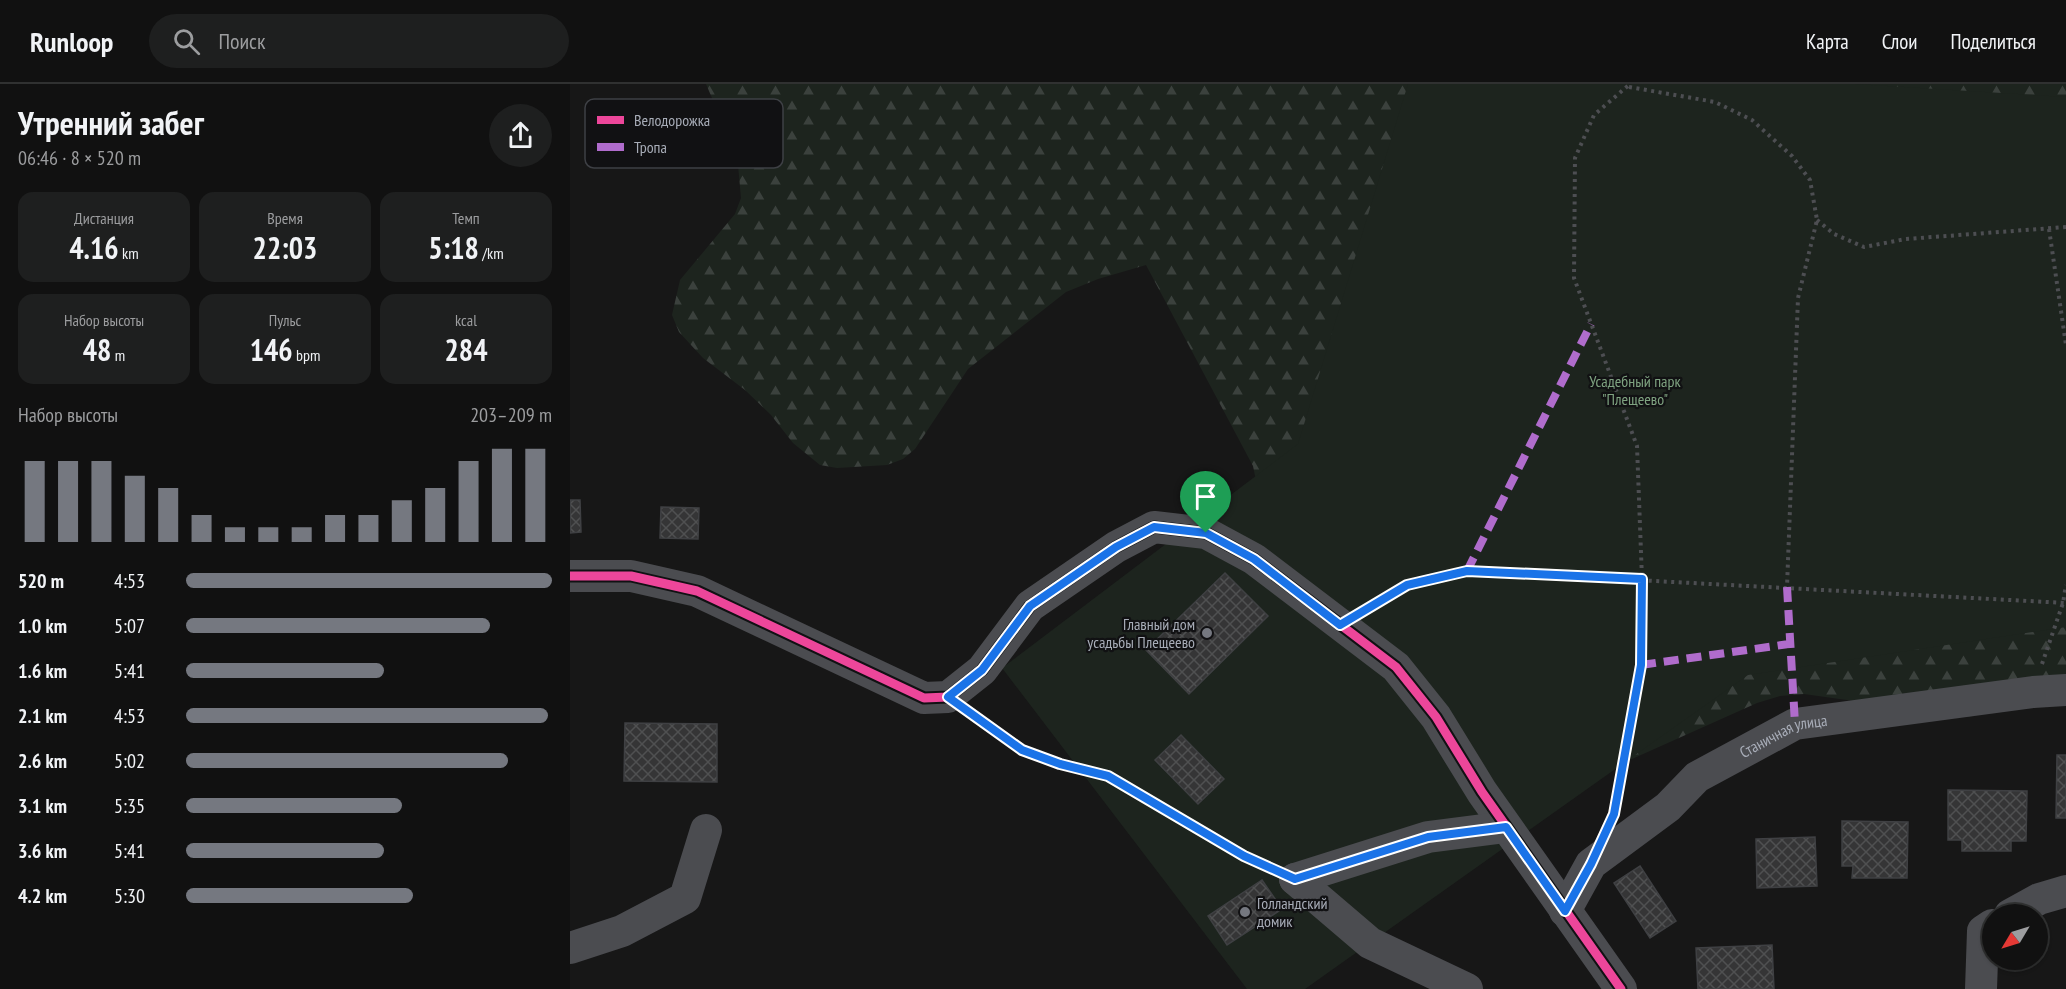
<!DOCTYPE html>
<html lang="ru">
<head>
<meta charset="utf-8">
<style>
  :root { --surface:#111; --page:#1e1f1f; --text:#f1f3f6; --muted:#9c9d9f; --line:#303131; --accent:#757880 }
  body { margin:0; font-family:"PT Sans Narrow",sans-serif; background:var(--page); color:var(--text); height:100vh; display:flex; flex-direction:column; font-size:22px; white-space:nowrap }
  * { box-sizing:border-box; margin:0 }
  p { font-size:20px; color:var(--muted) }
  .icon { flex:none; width:33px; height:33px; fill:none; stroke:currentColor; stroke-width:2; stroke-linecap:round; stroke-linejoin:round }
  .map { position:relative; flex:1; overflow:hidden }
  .side { display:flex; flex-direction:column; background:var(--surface); width:570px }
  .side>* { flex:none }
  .needle { width:39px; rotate:232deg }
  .controls { position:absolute; left:1412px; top:820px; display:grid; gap:12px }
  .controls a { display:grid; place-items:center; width:66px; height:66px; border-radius:50%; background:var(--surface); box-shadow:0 2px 4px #0004,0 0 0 2px var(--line); font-size:30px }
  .pin { position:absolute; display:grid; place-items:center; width:51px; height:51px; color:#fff; margin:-62px -26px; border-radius:50% 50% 50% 0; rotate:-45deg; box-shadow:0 0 6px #0007 }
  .pin .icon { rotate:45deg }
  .round { display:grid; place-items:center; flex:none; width:63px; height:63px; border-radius:32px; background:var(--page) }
  .overview { display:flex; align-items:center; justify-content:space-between; height:102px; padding:0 18px }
  h1 { font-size:33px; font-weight:800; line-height:45px }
  .metrics { display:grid; grid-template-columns:repeat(3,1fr); gap:9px; height:102px; padding:6px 18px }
  .metrics div { display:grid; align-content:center; border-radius:15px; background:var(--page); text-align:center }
  .metrics b { font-size:30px; font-weight:800 }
  .metrics small { font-size:16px; font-weight:400 }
  .metrics p { font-size:16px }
  .chart { height:168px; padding:12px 18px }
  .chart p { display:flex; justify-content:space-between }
  .chart svg { width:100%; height:108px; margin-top:6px; stroke:var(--accent); stroke-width:6 }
  ul { padding:0 18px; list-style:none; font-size:20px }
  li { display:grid; grid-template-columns:96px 72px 1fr; align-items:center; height:45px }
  li i { height:15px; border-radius:8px; background:var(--accent) }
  header { display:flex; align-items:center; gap:36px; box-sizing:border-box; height:84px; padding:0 30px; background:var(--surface); border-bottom:2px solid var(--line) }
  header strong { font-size:28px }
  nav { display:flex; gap:33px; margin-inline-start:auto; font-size:21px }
  .search { width:420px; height:54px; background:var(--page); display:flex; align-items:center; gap:15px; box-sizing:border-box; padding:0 21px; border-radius:33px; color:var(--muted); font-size:22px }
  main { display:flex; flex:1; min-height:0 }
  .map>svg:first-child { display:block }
  .forest { fill:url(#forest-firs) }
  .park { fill:#1d241e }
  .building { fill:url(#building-cross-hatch); stroke:#3f4043; stroke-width:1.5 }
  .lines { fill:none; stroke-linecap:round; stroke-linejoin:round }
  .path { stroke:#4d4e52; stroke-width:4; stroke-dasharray:3 4.5; stroke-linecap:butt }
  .minor { stroke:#4b4c50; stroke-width:32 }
  .quiet { stroke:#b06ccc; stroke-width:8; stroke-dasharray:15 8; stroke-linecap:butt }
  .cycleway-casing { stroke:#111113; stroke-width:13 }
  .cycleway { stroke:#ed469a; stroke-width:9 }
  .route-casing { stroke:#fff; stroke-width:12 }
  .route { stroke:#1a73e8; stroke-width:8 }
  .poi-dot { fill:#757880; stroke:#111113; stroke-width:2 }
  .labels { text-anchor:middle; stroke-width:4.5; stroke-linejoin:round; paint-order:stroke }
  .park-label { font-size:16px; fill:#7fa381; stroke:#111113 }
  .poi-label { font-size:16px; fill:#a8adb8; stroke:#111113; text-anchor:end }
  .street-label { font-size:16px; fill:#a8adb8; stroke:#111113 }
  .key { fill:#111113; stroke:#3e4045; stroke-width:1.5 }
  .key-label { font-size:16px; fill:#a8adb8 }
</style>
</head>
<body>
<header>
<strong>Runloop</strong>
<div class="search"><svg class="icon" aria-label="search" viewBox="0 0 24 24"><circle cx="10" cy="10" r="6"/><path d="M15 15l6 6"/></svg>Поиск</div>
<nav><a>Карта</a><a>Слои</a><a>Поделиться</a></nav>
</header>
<main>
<section class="side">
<div class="overview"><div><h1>Утренний забег</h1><p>06:46 · 8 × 520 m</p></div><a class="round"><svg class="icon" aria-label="share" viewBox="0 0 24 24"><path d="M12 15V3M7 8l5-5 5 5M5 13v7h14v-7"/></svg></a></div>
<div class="metrics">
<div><p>Дистанция</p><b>4.16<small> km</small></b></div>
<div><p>Время</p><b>22:03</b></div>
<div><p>Темп</p><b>5:18<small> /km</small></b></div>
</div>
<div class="metrics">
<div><p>Набор высоты</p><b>48<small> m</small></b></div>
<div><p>Пульс</p><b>146<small> bpm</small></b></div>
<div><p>kcal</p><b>284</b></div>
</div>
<div class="chart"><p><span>Набор высоты</span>203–209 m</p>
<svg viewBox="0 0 160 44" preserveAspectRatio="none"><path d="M5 44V11M15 44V11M25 44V11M35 44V17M45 44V22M55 44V33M65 44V38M75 44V38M85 44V38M95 44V33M105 44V33M115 44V27M125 44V22M135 44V11M145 44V6M155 44V6"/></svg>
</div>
<ul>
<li><b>520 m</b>4:53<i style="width:100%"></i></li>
<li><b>1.0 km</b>5:07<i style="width:83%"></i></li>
<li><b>1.6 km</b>5:41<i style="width:54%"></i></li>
<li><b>2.1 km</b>4:53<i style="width:99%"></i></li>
<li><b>2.6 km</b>5:02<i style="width:88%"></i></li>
<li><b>3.1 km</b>5:35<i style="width:59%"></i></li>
<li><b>3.6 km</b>5:41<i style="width:54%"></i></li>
<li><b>4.2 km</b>5:30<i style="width:62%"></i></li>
</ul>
</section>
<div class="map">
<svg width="1496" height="905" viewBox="0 0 1496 905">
  <defs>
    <pattern id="forest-firs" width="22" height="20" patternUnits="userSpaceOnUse" patternTransform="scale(1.5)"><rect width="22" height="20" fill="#1d241e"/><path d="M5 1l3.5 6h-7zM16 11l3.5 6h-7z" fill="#3b413d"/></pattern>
    <pattern id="building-cross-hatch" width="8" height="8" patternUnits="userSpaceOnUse" patternTransform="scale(1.5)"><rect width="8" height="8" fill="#353536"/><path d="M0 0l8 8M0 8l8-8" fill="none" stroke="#4f5051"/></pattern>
  </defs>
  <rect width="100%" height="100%" fill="#171717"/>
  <!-- forest -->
  <path class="forest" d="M136 0H1496V605L1399 633 1234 610 1210 612 1187 619 1053 679 688 406 683 382 576 181 528 195 496 208 398 285 345 365 333 375 317 381 267 384 250 381 223 359 201 331 175 306 133 274 109 248 102 231 110 196 165 130 171 114 165 47 148 28Z"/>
  <!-- park -->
  <path class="park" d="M838 0H1285L1496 13V543L1178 591 735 905H677L432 584 728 360Z"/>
  <!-- building -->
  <path class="building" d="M0 416H10L11 448 0 449Z
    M91 423 129 424 128 455 90 454Z
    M655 489 698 532 619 610 576 566Z
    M55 639 147 640V698L54 697Z
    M611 651 654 695 628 720 585 676Z
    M1487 671H1496V734H1486Z
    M1378 706 1457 707 1456 757H1441V767H1392V756H1378Z
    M1272 737 1338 738 1337 794H1282L1283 782H1272Z
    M1245 753 1247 802 1187 804 1186 755Z
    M1070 782 1106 837 1080 854 1044 799Z
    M692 796 712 825 657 861 638 832Z
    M1202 861 1204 905H1128L1126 864Z"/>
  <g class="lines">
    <!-- path -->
    <path class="path" d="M1059 3 1145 18 1182 36 1222 72 1240 96 1247 136 1228 214 1217 503
      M1247 136 1264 150 1294 163 1336 155 1496 143
      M1479 145 1496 261
      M795 526 837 501 897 487 1496 519
      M1472 580 1493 519 1496 501
      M399 629 452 666 490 680 538 692 674 772 702 785
      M1044 729 1071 581 1072 495 1067 362 1004 194 1005 74 1024 31 1060 0"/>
    <!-- minor -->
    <g class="minor">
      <path d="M0 492H61L127 507 354 614 378 613 412 586 460 522 546 463 584 443 636 449 684 475 826 583 866 633 912 708 1051 905"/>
      <path d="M725 795 858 753 936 743"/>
      <path d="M725 795 800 859 897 905"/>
      <path id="s1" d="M995 827 1021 780 1098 723 1127 693 1225 640 1463 608 1496 606"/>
      <path d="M1440 831 1469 815 1496 807"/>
      <path d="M0 864 52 847 115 814 136 746"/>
      <path d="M1411 905 1413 847 1422 841"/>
    </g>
    <!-- quiet -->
    <path class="quiet" d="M897 487 1021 240
      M1217 503 1225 640
      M1071 581 1219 560"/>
    <defs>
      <path id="cycleway" d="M0 492H61L127 507 354 614 378 613 412 586 460 522 546 463 584 443 636 449 684 475 826 583 866 633 912 708 1051 905"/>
    </defs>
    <!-- cycleway casing -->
    <use href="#cycleway" class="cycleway-casing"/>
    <!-- cycleway -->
    <use href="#cycleway" class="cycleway"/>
  </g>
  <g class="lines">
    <defs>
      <path id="route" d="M584 443 636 449 684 475 770 541 837 501 897 487 1072 495 1071 581 1044 730 1021 780 995 827 936 743 858 753 725 795 674 772 538 692 490 680 452 666 378 613 412 586 460 522 546 463Z"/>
    </defs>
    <!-- route casing -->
    <use href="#route" class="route-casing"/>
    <!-- route -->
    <use href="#route" class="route"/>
  </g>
  <!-- markers -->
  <g class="poi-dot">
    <circle cx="637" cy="549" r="6"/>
    <circle cx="675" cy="828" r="6"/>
  </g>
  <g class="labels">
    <!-- park labels -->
    <g class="park-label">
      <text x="1065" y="303">Усадебный парк<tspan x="1065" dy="18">"Плещеево"</tspan></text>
    </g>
    <!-- poi labels -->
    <g class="poi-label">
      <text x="625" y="546">Главный дом<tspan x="625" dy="18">усадьбы Плещеево</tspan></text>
      <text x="687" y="825" text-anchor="start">Голландский<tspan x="687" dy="18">домик</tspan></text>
    </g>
    <!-- street labels -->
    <g class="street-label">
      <text dy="6" stroke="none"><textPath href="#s1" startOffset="288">Станичная улица</textPath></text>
    </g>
  </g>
  <!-- legend -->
  <rect x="15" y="15" width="198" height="69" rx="9" class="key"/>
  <rect x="27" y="32" width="27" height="8" fill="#ed469a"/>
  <rect x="27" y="59" width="27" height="8" fill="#b06ccc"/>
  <g class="key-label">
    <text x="64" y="42">Велодорожка</text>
    <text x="64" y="69">Тропа</text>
  </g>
</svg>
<div class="controls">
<a><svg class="needle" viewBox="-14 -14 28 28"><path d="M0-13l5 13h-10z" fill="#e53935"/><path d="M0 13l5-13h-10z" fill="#9c9d9f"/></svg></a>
</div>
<div class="pin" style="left:636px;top:449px;background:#1e9e55"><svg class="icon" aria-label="arrive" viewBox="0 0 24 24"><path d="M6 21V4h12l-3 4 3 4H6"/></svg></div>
</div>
</main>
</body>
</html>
